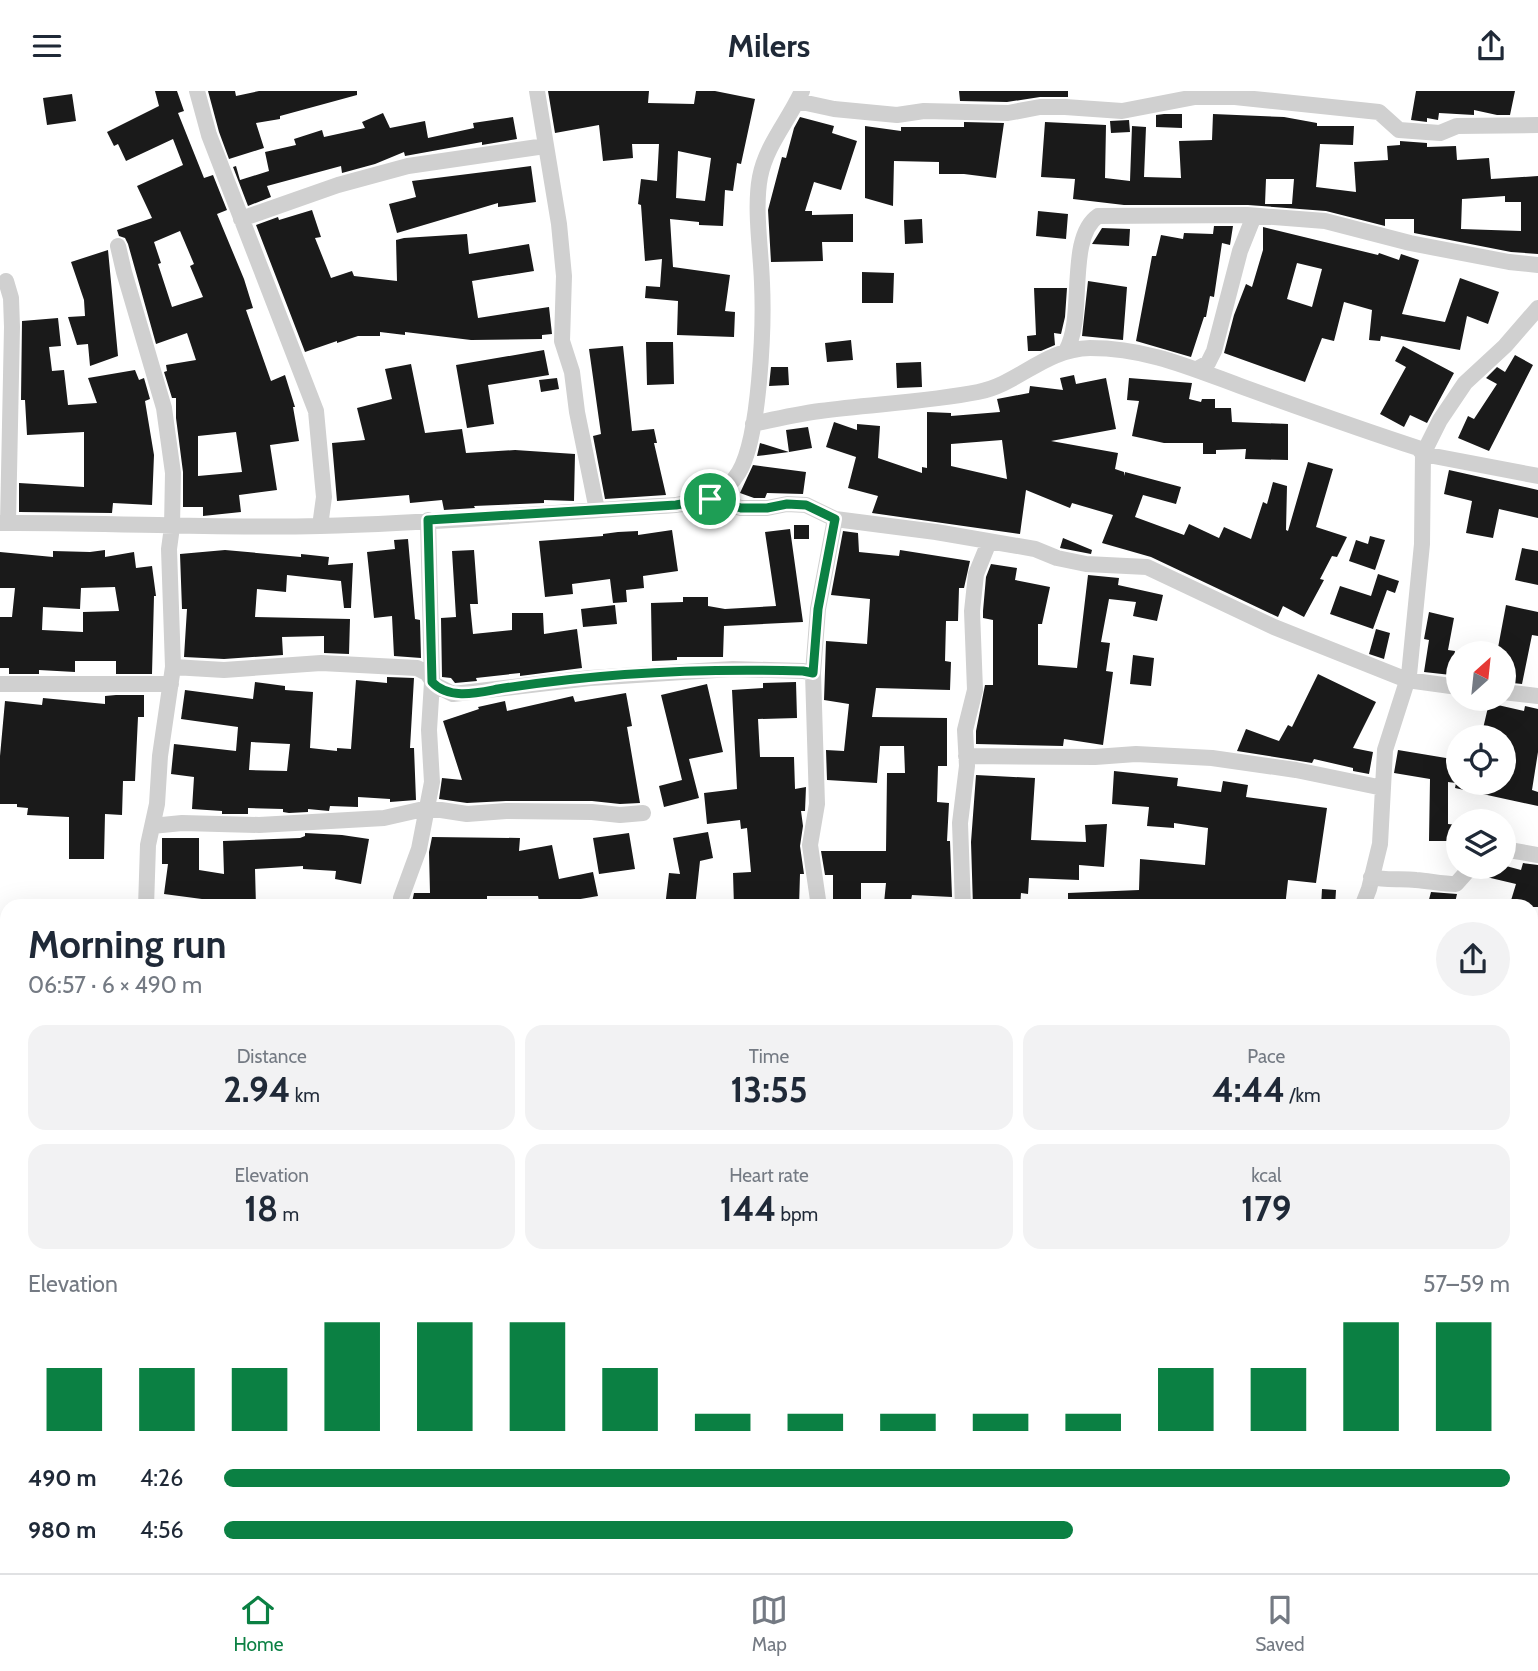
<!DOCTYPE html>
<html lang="en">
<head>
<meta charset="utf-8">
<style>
  :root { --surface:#fff; --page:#f2f2f3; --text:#1f2937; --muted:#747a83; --line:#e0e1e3; --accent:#0b8043 }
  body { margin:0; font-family:Cabin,sans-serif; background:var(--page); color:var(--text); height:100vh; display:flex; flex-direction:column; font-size:26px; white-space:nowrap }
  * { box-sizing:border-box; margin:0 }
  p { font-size:23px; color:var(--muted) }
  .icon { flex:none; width:38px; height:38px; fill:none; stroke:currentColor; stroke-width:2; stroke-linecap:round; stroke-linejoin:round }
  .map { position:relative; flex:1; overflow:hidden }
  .side { position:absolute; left:0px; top:808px; width:1538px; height:674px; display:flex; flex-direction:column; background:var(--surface); border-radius:21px 21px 0 0; box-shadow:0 7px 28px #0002 }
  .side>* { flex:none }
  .needle { width:46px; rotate:27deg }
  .fabs { position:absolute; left:1446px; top:550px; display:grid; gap:14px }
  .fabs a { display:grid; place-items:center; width:70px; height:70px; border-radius:50%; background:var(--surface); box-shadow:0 7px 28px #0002; font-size:35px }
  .pin { position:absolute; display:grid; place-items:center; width:60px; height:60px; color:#fff; margin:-30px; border:4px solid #fff; border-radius:50%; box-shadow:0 2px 7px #0007 }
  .round { display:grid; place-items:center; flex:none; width:74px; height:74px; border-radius:37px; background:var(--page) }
  .head { display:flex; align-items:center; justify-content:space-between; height:119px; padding:0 28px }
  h1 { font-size:38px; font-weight:700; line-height:52px }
  .stats { display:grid; grid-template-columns:repeat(3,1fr); gap:10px; height:119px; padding:7px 28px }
  .stats div { display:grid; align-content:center; border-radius:18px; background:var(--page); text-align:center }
  .stats b { font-size:35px; font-weight:700 }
  .stats small { font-size:19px; font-weight:400 }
  .stats p { font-size:19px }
  .chart { height:196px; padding:14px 28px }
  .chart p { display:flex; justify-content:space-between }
  .chart svg { width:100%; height:126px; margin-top:7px; stroke:var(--accent); stroke-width:6 }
  ul { padding:0 28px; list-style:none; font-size:23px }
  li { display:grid; grid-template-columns:112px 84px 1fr; align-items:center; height:52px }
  li i { height:18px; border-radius:9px; background:var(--accent) }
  header { display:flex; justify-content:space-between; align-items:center; height:91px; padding:0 28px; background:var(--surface); font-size:32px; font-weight:700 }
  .tabs { display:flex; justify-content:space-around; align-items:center; height:98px; border-top:2px solid var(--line); background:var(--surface); font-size:19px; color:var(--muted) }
  .tabs a { display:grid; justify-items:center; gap:4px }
  .tabs .on { color:var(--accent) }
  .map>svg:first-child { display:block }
  .building { fill:#1a1a1a; fill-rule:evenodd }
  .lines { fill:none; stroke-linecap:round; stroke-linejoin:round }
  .minor { stroke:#d0d0d0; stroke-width:16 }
  .route-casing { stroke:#fff; stroke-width:14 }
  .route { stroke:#0b8043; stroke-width:9 }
</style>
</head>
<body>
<header><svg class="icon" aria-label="menu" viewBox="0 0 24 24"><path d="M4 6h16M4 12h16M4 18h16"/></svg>Milers<svg class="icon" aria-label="share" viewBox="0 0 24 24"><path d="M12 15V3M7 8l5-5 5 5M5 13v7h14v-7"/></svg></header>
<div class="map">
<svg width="1538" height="1482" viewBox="0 0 1538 1482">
  <rect width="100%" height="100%" fill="#fff"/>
  <!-- building -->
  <path class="building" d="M155 0H177L184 20 178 22 204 87 213 84 227 119 217 123 244 188 253 217 246 219 271 290 285 284 295 316H293L299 350 270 354 277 399 239 404 241 421 203 425V416H183V381L176 327V307H172L164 281 167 280 166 274 196 269 187 242 156 253 128 153 125 147 119 145 117 139 152 127 137 95 183 74 173 48 126 70 118 53 114 55 107 41 159 15ZM180 140 194 173 190 175 203 206 172 216 158 173 161 172 154 151ZM236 341 242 381 198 385V345Z
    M208 0H235L236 5 259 0H357V4L280 25V28L256 32 264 57 229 68 219 41Z
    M548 0H649L648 12 694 13 696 0H715L755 8 741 73 737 72 733 100 725 99 723 135 699 134V131L670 128 673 176 730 184 725 220 735 221 734 246 677 244 678 210 645 207 646 195 660 196 662 168 645 170 641 114 638 113 641 88 657 90 659 53H632L633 67 603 70 599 34 555 42ZM678 60 711 67 705 110 676 107Z
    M959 0H1068V6H1040L1007 11 960 10Z
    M1416 0H1515L1510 24H1497L1474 19V24L1439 22 1438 29 1427 27V31L1411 29Z
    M72 3 76 30 47 34 43 7Z
    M383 22 390 37 425 30 428 47 474 37 473 32 513 26 517 48 482 54V51L405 65 404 61 375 73 342 82 341 75 267 95 271 106 248 115 233 76 236 75 240 89 269 80 265 61 296 54 294 48 322 39 324 46 365 37 362 31Z
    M1164 23H1182V37L1156 36V24Z
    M1213 23 1284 26 1317 32V35H1354L1353 54 1320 53 1316 96 1356 101 1354 71 1388 69 1387 55 1400 54V50L1427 52V56L1456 55 1457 69 1489 67 1491 88 1538 85V163L1511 161 1414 142V128H1385V135L1326 120 1248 114H1124L1073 108 1075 88 1041 86 1045 31 1106 34 1105 87 1130 90 1132 35 1146 36 1144 86 1181 87 1179 50 1212 49ZM1266 88H1294L1292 113H1265ZM1505 105V111H1521V140L1461 138 1462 108Z
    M800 26 834 35 832 42 857 50 841 99 814 91 805 120H812V124L853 123V151H822L823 170 771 171 768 119 782 66 786 67 794 37Z
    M1129 29 1130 41 1111 42 1110 30Z
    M964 31 1004 32 996 87 964 83H939V71L894 70 893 115 865 107V35L901 40V36H964Z
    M531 75 536 111 498 116V112L397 142 389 113 416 106 412 90Z
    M312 119 321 146 315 147 331 187 352 180 354 185 397 190 396 149 404 147 467 143 469 163 529 153 534 180 472 190 478 227 549 216 552 243 542 244V248L471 249 405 241V244L380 241V245H358L337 252V250L305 261 256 134 278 126 279 129Z
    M1038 120 1068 123 1066 148 1036 145Z
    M922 128 923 152 905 153 904 129Z
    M1214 135H1233L1230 154 1222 152 1214 206 1210 205 1206 226H1204L1191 266 1136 250 1152 165H1156L1161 144 1183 148 1184 142 1213 143Z
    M1263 136 1378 164 1379 162 1399 169 1401 163 1419 169 1402 223 1445 231 1460 187 1499 201 1488 233 1467 225 1460 259 1381 245 1380 250 1369 249 1372 219 1344 211 1334 250 1322 247 1305 291 1224 262 1234 224 1246 193 1252 196 1263 159ZM1297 172 1322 178 1312 216 1287 208Z
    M1102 137 1130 138 1129 155 1092 153Z
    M108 159 118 265 90 275 88 253 77 254 68 226 85 225 84 209 71 171Z
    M862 181 894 182 893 212H862Z
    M1088 190 1127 196 1123 249 1082 245Z
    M1034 197H1067L1065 226 1061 243 1054 242 1055 254 1041 260H1028L1027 245 1036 244Z
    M58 227 61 255 49 256 52 280 64 279 68 314 97 312 88 287 135 279 139 289 144 287 150 308 145 310 154 364 152 414 113 412 112 422 19 421V392L84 396V341L27 344 25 309H21L22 230Z
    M851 249 853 269 827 271 825 252Z
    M646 251H673L674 293 647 294Z
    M623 255 632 340 654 338 657 352H654L666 404 605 408 593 345 601 343 589 258Z
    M1403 255 1454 282 1427 332 1410 324 1404 336 1380 323 1406 276 1395 270Z
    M544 259 549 284 488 294 494 333 467 337 456 274Z
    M1515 264 1533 274 1489 360 1458 347 1468 325 1474 328 1497 293 1486 287 1497 276 1505 281Z
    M921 271 922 296 897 297 896 272Z
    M411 273 425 342 462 338 466 362 515 359 575 363 574 410 544 409V412L474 415 475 417 444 419 442 409 410 412 409 404 337 410 332 352 365 349 357 317 392 308 385 278Z
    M771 276H788L789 294 769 295Z
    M1074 284 1076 293 1106 287 1116 338 1051 350 1118 362 1115 378 1124 381V385L1125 381 1181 396 1176 413 1143 404 1135 426 1184 444 1189 433 1219 447 1224 436 1251 448 1263 411 1267 413 1273 391 1287 395 1286 439 1288 440 1308 371 1333 378 1316 436 1347 446 1337 466 1332 465 1320 488 1324 489 1304 526 1283 515 1278 526 1151 466 1102 452 1113 424 1072 412 1070 417 1026 399 1020 443 872 422 878 405 848 397 856 366 826 356 834 331 857 339V333L880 335 878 367 922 382V376L927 377V321L951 322V325L1000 321 997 308 1029 302 1030 295 1063 299 1060 287ZM1002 349 1007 388 951 375V353Z
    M557 287 559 298 541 301 539 289Z
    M1129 287 1192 292 1189 308 1201 311 1202 308H1215V317H1231L1232 331 1288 333V369L1245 368 1246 358 1216 359V363H1203V352H1164L1132 345 1139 310 1127 309Z
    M808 336 812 357 789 361 786 339Z
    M760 352 789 361 757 365Z
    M753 374 806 381 803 403 767 402 765 407H754L740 402Z
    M1449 379 1538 399V427L1499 418 1493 447 1466 442 1472 410 1444 403Z
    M794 434H809V448H794Z
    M790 438 803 531 724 535 723 566H677V569L652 570 651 512 683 511V506H708V515L725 518 776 515 765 441Z
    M672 439 678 480 643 485 644 497 626 499 627 511 613 512 610 488 572 493 573 503 545 506 539 450 603 445V443L618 441 638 440V444Z
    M843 440 858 442 859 461 899 465 900 459 970 470 964 497H959L958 530H946L945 570 951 571 950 599 876 597 872 626 947 627V675H938L937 711 949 712 947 750H950L952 806 912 804 910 815 884 812 886 792H861V813H833V784H825L821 760H886L887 682H905L904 655H880L877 692 827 689 826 659 844 660 849 613 824 609 826 550 867 553 870 508 831 504Z
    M1370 445 1385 449 1375 479 1349 470 1356 449 1368 453Z
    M1063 447 1092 459 1091 463 1060 457Z
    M408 448 415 528 420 529 421 567 394 565 392 525 374 527 367 461 395 458 394 449Z
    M1522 457 1538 460V494L1515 489Z
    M105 459V466L134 461 136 477 152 475 156 505H154L152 583H116V570H75V581L39 579V583H9V577H0V526H12L15 497H0V461L53 466V460L90 461ZM115 496 119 520 83 521V541L42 539 43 516 80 518 81 497Z
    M225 459 301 466V463L329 466 328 474 353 472 351 517H344L341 490 287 484 286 501 257 498 255 526 350 528 349 563 324 562V545L282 546 283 564 224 568 184 566 187 518H182L180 463Z
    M474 459 478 513H470L473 543 512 539V522H543L544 543 577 538 582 577 520 585V582L476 587 477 590 455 592 451 587 442 586 441 527 456 526 452 460Z
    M991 473 1017 477 1015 489 1050 496 1042 533H1038V574L1077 577 1088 484 1119 487 1118 494 1163 504 1157 530 1133 525 1136 511 1109 508 1101 551 1110 552 1106 580 1113 581 1103 654 1064 648 1063 655 976 653V640L985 594H993V529L983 527V520L986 486Z
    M1378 483 1399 490 1395 502 1387 499 1373 538 1330 523 1340 495 1371 505Z
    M615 514 617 533 583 536 581 518Z
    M1506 514 1538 521V545L1532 544 1522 593 1503 591V562H1497Z
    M1429 521 1454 527 1448 559 1455 560 1451 584 1424 581 1429 549 1424 548Z
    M1376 538 1390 542 1384 568 1369 563Z
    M1133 564 1154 567 1151 595 1130 593Z
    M1318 583 1376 611 1353 657 1373 661 1369 683 1353 680V677L1314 668 1312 672 1237 660 1246 638 1279 650 1288 634 1292 636Z
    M387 586 414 587 410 657H414L416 709 390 711V708L358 706V716L330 715 329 720 308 718V721L289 722 283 721V718L248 717V723H222V720L192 718 194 686 171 683 174 653 236 660 238 636 181 628 185 599 253 608 255 591 285 595V599L313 601 310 657 337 660V657L351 658 356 589 387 592ZM251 651 290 653 287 680 249 679Z
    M796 591 797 627 758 628 760 666H794L795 698 806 696 805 720H801L803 735 800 755 804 783H800L799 816H734L733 782 751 781 747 737 741 738 740 729 707 733 704 702 737 698 732 599 763 597V592Z
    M707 593 723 661 689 668 699 707 664 716 659 695 682 689 661 604Z
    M626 602 632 635 627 636 640 712 620 713 592 710H506L467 712 439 708 442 687 462 689 443 630 479 618 478 616 505 610 507 620 573 605 575 611Z
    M116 604H144V626H138L135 690H123L122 724 105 723 104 768H69V726L27 724 28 717 17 716V713H0V665L5 610 42 614 43 607 105 613V605Z
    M1489 612 1524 620 1525 615 1538 618V661L1532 699 1538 701V715L1455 697 1456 692 1448 691V733L1458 734V750H1429L1430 688 1394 682 1398 659 1458 669V691H1503V646H1481Z
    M1114 680 1178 687 1177 695 1221 701 1223 690 1248 694 1246 706 1327 717 1316 792 1288 789 1285 816H1068V802L1139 799 1140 768 1205 774 1208 737 1174 732V737L1147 735 1149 716 1112 713Z
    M976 684 1035 687 1031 749 1086 751 1085 734 1107 733 1104 776 1079 774V789L1029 787 1028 803 1021 802 1020 816H973L971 751Z
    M708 741 713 767 700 770 695 816H665L669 782 680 783 673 747Z
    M305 742 342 744 369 748 361 793 335 788 336 780 303 778V775L255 778 256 816H217V810L164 803 168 773H162V747H199V779L224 783 223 750 300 747 305 745Z
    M629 742 635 778 599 783 593 747Z
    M432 746 520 747 519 760 552 754 559 788 593 781 598 805 540 815 538 805H487V810H476V816H411L414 802H430L429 761Z
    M1523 772 1538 774V816H1509L1516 793 1478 784 1482 775H1506L1521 779Z
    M1322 798 1336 799 1335 816H1321Z
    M1431 801 1457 803 1454 816H1427Z"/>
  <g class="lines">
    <!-- minor -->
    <path class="minor" d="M197 0 209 44 316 320 324 406 320 435
      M537 0 559 133 564 185 562 250 572 281 577 321 597 419
      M797 10 834 18 897 24 924 20 1008 22 1040 16H1065L1122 20 1195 6H1235L1379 21 1399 39 1440 42 1457 35 1538 34
      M241 128 338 94 408 75 545 55
      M118 155 124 181 164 317 173 382 172 436 169 458 173 576 160 665 157 713 148 754 146 816
      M6 190 11 207 12 236 8 432
      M1066 260C1086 226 1066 147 1098 125L1247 124 1325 130 1410 152 1509 171 1538 174
      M1197 278 1208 272 1214 260 1240 160 1254 125
      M753 333C775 328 798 323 820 320 873 313 926 311 978 301 1019 293 1044 258 1090 257 1147 257 1191 277 1243 296 1301 317 1359 338 1418 357L1423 363 1538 385
      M710 409 741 417H767L787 413 806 414 835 428 936 441 1035 458 1057 467 1086 473 1147 476 1274 536 1407 589 1458 596
      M0 432C107 431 213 438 320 435 439 432 558 421 676 414 687 412 703 412 712 407 723 401 733 391 739 381 760 346 764 234 762 192 761 159 754 118 760 86 766 54 789 29 802 0
      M173 576 224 579 321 572 417 577 427 582 435 594 453 603 590 587 683 581 733 578 803 580 813 582 817 713 810 754 819 816
      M813 582 818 518 835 428
      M0 593H171
      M1503 601 1538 605
      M966 665 1095 666 1136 663 1212 667 1296 679 1383 697
      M152 735 182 732 259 734 384 727 428 717 467 723 506 720 592 721 620 724 643 722
      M1503 758 1538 764
      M1371 786C1387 790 1401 787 1416 789 1430 790 1442 793 1456 793L1472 775
      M401 816V807L419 758 432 691 429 639 432 591 428 429
      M963 816 960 732 967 675 965 639 975 599 972 520 976 483 989 451
      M1362 816 1369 798 1380 753 1385 659 1409 584 1422 453 1423 363 1440 329 1465 292 1505 255 1538 217
      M0 880 7 881
      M1531 938 1538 939
      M0 1098 7 1099
      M774 1475 777 1482"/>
  </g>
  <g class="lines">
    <defs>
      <path id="route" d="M710 408 741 417H767L787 413 806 414 835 428 818 518 813 582 803 580C702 577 598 582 498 598 477 602 449 609 432 591L428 429 676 414Z"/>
    </defs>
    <!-- route casing -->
    <use href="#route" class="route-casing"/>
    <!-- route -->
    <use href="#route" class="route"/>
  </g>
</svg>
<div class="fabs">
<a><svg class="needle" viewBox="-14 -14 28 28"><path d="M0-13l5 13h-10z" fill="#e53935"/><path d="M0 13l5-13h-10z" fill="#747a83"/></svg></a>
<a><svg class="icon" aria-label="locate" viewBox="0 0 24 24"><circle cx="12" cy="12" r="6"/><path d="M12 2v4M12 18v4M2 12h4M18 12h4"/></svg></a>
<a><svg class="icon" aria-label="layers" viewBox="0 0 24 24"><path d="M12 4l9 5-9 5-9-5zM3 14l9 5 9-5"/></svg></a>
</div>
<div class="pin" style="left:710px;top:408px;background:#1e9e55"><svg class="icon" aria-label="arrive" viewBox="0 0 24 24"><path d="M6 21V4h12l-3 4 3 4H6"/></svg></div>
<section class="side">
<div class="head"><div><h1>Morning run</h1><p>06:57 · 6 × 490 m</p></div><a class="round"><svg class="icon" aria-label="share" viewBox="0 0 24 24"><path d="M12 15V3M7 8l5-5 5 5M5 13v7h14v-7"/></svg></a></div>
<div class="stats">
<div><p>Distance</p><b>2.94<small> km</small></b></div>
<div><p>Time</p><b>13:55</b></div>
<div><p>Pace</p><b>4:44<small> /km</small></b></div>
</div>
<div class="stats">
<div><p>Elevation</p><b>18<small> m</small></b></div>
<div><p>Heart rate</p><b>144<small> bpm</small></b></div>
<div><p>kcal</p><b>179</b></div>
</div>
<div class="chart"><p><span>Elevation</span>57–59 m</p>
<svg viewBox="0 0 160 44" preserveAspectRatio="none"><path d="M5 44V22M15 44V22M25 44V22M35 44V6M45 44V6M55 44V6M65 44V22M75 44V38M85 44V38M95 44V38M105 44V38M115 44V38M125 44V22M135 44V22M145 44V6M155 44V6"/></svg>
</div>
<ul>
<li><b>490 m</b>4:26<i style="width:100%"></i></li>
<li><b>980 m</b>4:56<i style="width:66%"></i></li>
</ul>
</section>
</div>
<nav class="tabs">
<a class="on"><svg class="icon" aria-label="home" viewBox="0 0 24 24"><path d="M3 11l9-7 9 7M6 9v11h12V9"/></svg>Home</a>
<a><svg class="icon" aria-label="map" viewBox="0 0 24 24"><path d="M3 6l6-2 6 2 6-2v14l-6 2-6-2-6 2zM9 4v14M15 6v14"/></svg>Map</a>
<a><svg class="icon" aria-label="saved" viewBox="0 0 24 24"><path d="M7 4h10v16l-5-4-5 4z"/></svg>Saved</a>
</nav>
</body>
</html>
